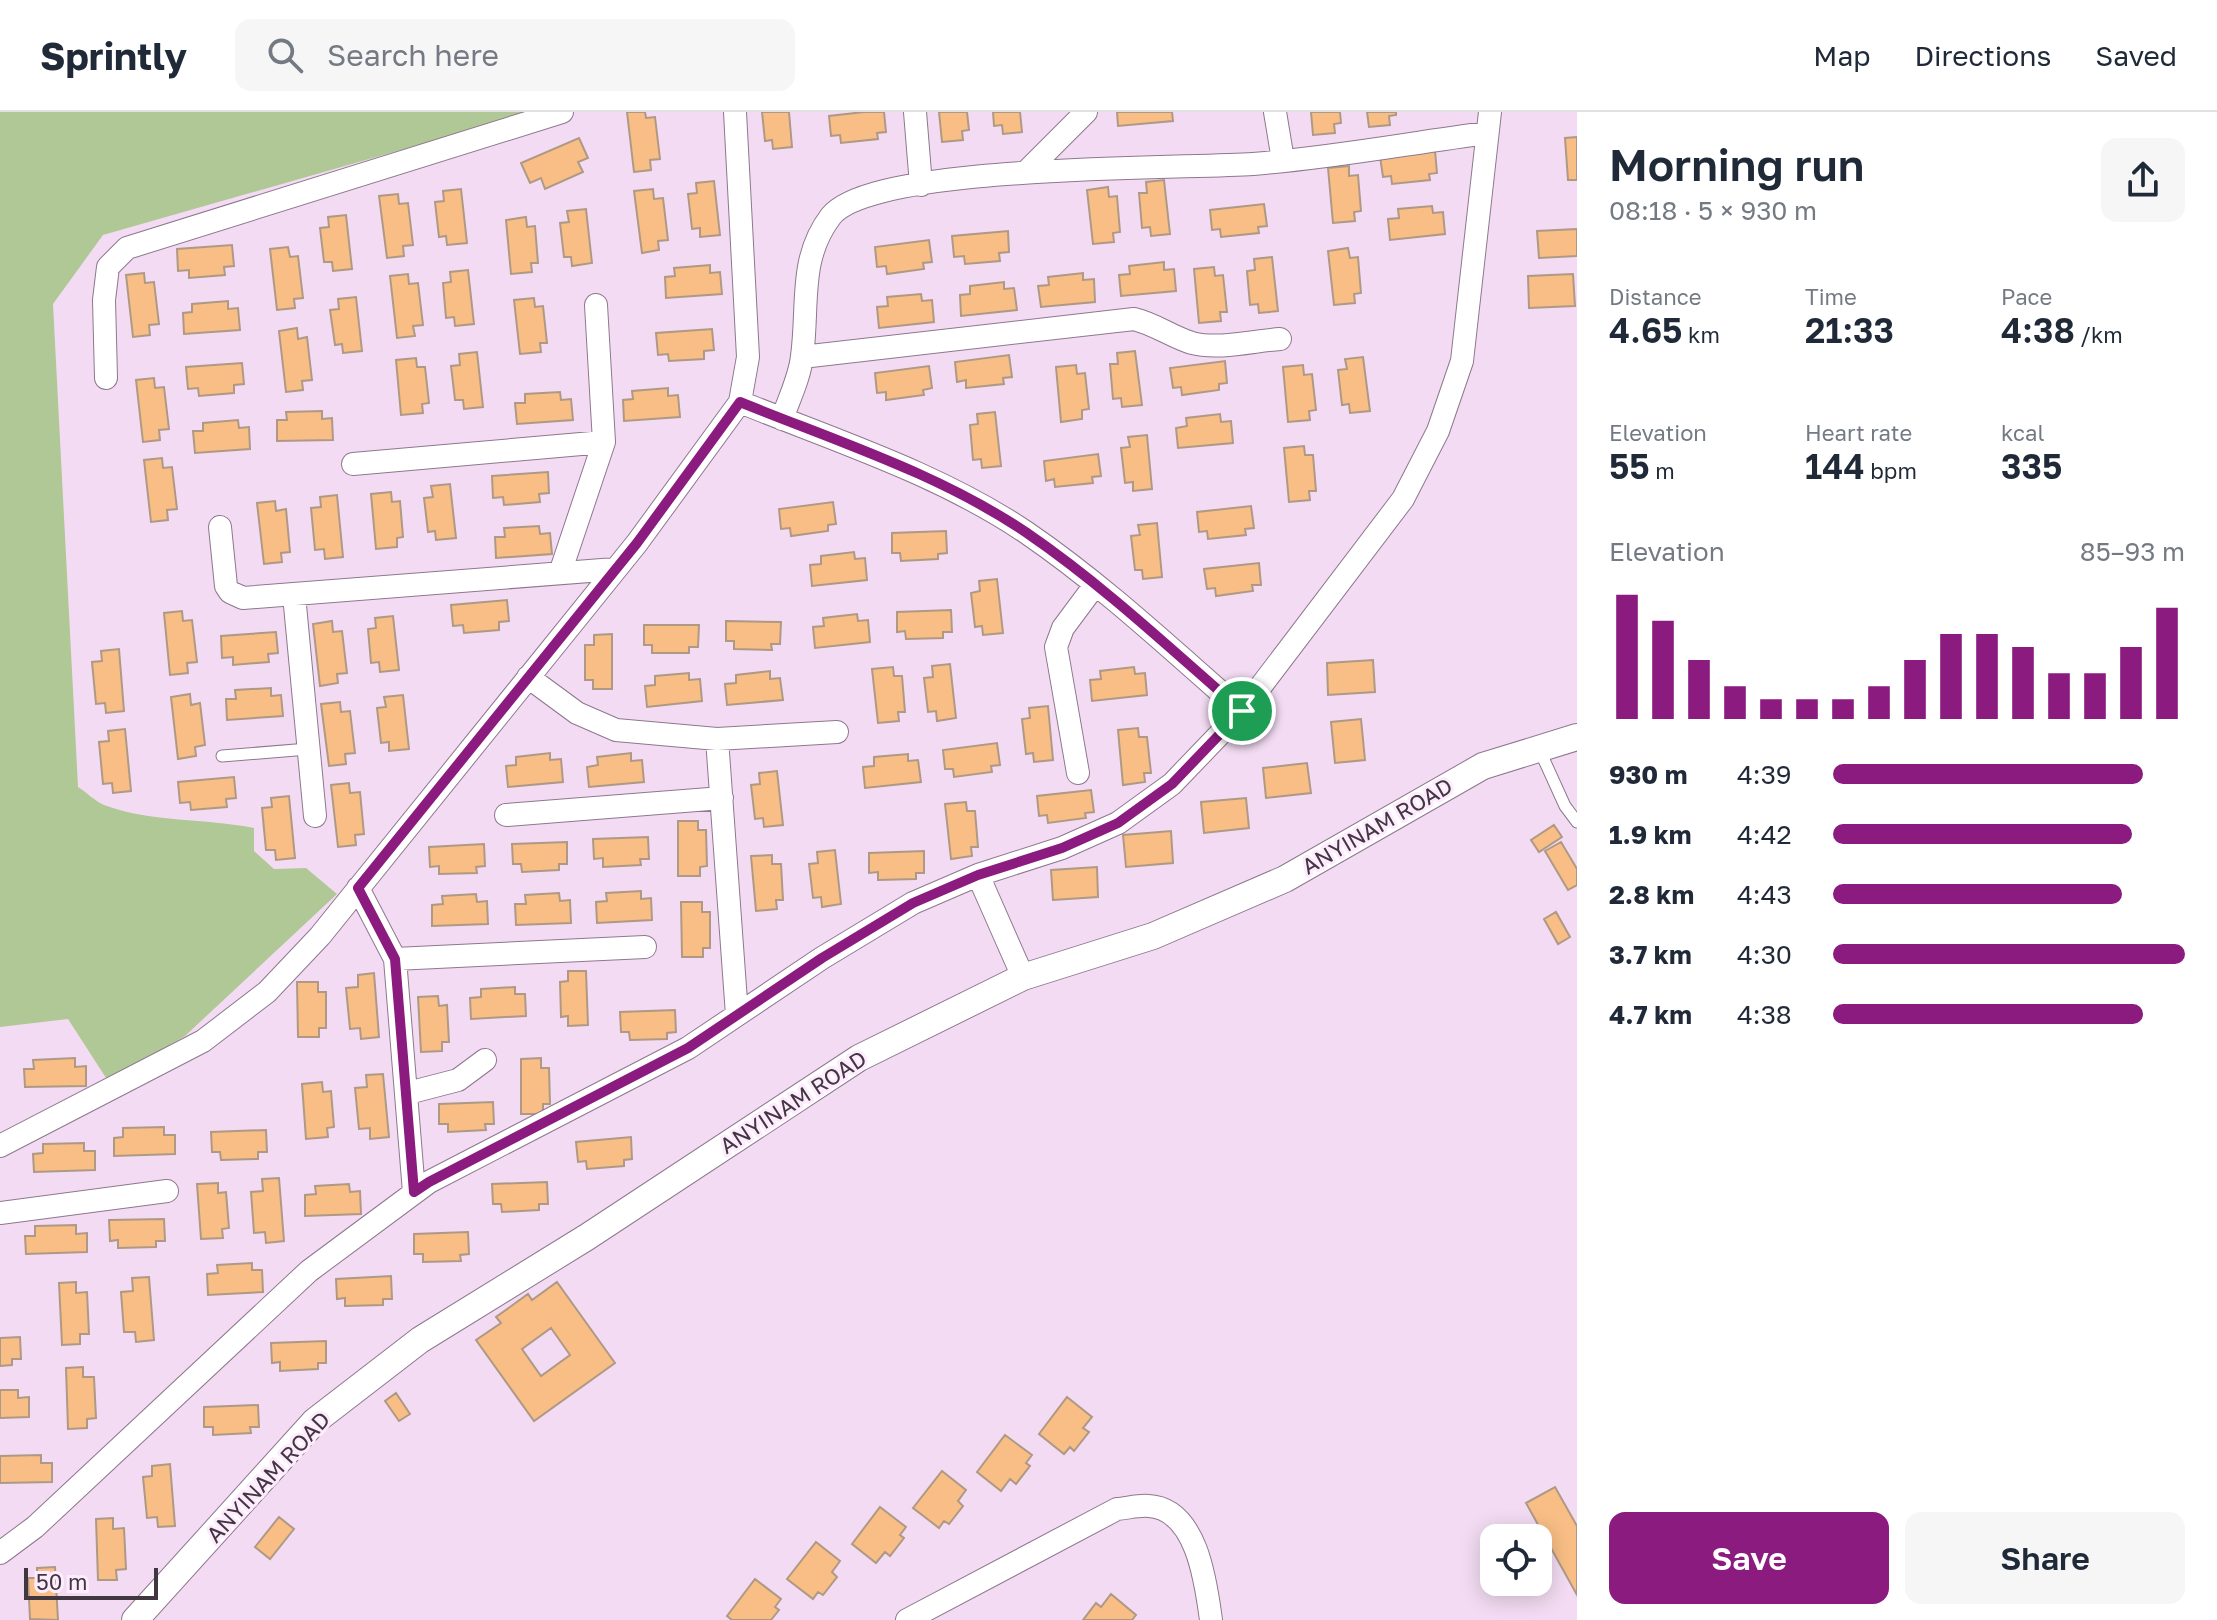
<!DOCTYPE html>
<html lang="en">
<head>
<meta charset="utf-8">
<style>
  :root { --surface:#fff; --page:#f6f6f7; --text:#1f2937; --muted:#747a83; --line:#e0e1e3; --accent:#8b1b7f }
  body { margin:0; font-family:"Golos Text",sans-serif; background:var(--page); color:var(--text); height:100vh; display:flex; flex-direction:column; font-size:30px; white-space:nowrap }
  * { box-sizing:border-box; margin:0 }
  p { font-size:26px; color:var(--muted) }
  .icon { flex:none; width:44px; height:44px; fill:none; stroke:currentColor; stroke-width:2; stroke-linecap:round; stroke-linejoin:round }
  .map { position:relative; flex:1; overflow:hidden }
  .details { display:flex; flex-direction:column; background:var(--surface); width:640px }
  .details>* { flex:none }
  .tools { position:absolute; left:1480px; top:1412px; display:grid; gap:16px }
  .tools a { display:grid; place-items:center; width:72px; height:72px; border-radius:16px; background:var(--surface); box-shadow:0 4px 20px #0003; font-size:40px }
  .scale { position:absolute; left:24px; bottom:20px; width:134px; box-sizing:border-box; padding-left:8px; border:4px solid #403740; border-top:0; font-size:22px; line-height:28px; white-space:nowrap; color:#403740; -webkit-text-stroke:6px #feebfd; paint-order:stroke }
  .pin { position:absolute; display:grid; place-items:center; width:68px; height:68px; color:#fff; margin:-34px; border:4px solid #fff; border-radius:50%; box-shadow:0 2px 8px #0007 }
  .round { display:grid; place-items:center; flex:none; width:84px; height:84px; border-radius:16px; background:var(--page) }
  .headline { display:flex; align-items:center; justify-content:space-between; height:136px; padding:0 32px }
  h1 { font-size:44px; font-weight:600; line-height:60px }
  .stats { display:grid; grid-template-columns:repeat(3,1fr); gap:12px; height:136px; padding:8px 32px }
  .stats div { display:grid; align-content:center }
  .stats b { font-size:34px; font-weight:600 }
  .stats small { font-size:22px; font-weight:400 }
  .stats p { font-size:22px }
  .chart { height:224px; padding:16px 32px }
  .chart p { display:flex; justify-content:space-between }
  .chart svg { width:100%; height:144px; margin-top:8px; stroke:var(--accent); stroke-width:6 }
  .action { display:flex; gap:16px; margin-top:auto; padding:16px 32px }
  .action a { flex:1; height:92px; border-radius:16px; background:var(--accent); color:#fff; font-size:32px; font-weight:600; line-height:92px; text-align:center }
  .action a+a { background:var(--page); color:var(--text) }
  ul { padding:0 32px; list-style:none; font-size:26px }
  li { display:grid; grid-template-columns:128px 96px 1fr; align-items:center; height:60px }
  li i { height:20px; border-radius:10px; background:var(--accent) }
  header { display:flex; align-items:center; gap:48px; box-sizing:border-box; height:112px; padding:0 40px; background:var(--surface); border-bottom:2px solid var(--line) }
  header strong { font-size:38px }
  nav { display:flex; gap:44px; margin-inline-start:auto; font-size:28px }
  .search { width:560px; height:72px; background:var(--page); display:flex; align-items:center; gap:20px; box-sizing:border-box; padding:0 28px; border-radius:16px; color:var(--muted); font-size:30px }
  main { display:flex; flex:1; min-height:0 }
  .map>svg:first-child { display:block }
  .green { fill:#b0c895 }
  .building { fill:#f8be85; stroke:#af9985; stroke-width:2; fill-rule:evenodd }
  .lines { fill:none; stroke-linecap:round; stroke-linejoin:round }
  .service-casing { stroke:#8d788d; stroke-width:13 }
  .minor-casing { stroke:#8d788d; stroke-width:24 }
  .tertiary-casing { stroke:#8d788d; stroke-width:28 }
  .service { stroke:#fff; stroke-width:11 }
  .minor { stroke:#fff; stroke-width:22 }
  .tertiary { stroke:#fff; stroke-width:26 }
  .route-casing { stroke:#fff; stroke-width:16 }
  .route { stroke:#8b1b7f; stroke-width:10 }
  .labels { text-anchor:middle; stroke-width:6; stroke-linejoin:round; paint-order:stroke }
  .street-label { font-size:22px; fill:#403740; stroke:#feebfd }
</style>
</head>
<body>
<header>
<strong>Sprintly</strong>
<div class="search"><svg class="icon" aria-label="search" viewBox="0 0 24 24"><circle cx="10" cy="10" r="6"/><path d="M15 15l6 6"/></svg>Search here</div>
<nav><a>Map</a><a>Directions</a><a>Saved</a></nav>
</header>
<main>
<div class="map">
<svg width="1577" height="1508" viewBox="0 0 1577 1508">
  <rect width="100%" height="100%" fill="#f3dcf3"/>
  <!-- green -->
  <path class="green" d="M0 0H534L103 123 53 192 78 675C86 680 95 689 104 693 152 711 205 706 254 716V739L274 757 306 756 337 782 185 924 108 969 68 907 0 915Z"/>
  <!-- building -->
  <path class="building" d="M627 0H645L646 6 655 5 660 47 650 48 651 58 634 60Z
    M762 0H789L792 35 773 37 772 28 765 29Z
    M864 0H884L886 20 877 21 878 27 841 31 840 23 831 24 829 4Z
    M939 0H967L969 18 962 19 963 28 942 30Z
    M993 0H1020L1022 20 1003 22 1002 13 994 14Z
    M1117 0H1172L1173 9 1118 14Z
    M1311 0H1340L1341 11 1334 12 1335 21 1313 23Z
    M1367 0H1396V3L1389 4 1390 13 1369 15Z
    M1577 25V68H1568L1565 26Z
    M579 26 588 46 578 50 583 60 545 77 541 66 530 71 521 51Z
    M1435 39 1437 61 1429 62 1430 68 1392 72 1391 64 1383 65 1380 45Z
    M1349 54V64L1358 63 1361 99 1354 100 1355 109 1333 111 1328 56Z
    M1164 68 1170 122 1151 124 1150 115 1142 116 1139 81H1147L1146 70Z
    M714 69 720 123 700 125V116L692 117 688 82 697 81 696 71Z
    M1108 75 1109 85 1117 84 1120 120 1113 121 1114 130 1093 132 1087 78Z
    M461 77 467 131 447 133 446 124 439 125 435 90 444 89 443 79Z
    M653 77 654 87 663 86 668 128 658 129 659 138 642 141 634 79Z
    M398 82 399 92 408 91 413 133 403 134 404 144 387 146 379 84Z
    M1264 92 1267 114 1258 115 1259 121 1221 125 1220 117 1212 118 1210 98Z
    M1432 94 1433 101 1443 100 1445 122 1390 128 1388 107 1399 106 1398 97Z
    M586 97 592 151 572 154 571 145H564L560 111 569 110 567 99Z
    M346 103 352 157 333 159 332 150H324L320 116 329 115 328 105Z
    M526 105 527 115 535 114 538 151H531L532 160 511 162 506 108Z
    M1577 117V144L1539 146 1537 119Z
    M1008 119 1009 140 999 141 1000 149 965 152 964 144 954 145 952 124Z
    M929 128 932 150 923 151 924 157 887 162 886 154 877 155 875 135Z
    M232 133 234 154 224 155 225 163 189 166V158L178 159 177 137Z
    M288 135 290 145 298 144 303 186 294 187 295 196 277 198 270 137Z
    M1348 136 1350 146 1358 145 1361 181 1354 182 1355 191 1334 193 1328 139Z
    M1272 145 1278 199 1259 201 1258 192 1250 193 1247 159 1255 158 1254 147Z
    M1164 150V158L1174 157 1176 179 1121 184 1119 163 1130 162 1129 154Z
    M710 153V161L720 160 722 182 666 186 665 165 675 164 674 156Z
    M1214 155 1215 164 1223 163 1227 200H1220L1221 209 1199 211 1194 157Z
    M468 158 474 212 455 214 454 205 446 206 443 171 451 170 450 160Z
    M144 161 145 171 154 170 159 212 149 213 150 223 133 225 126 163Z
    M1083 161V168L1094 167 1095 190 1041 195 1038 174 1049 173 1048 165Z
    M408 162 409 172 418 171 423 213 413 214 415 224 397 226 390 164Z
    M1573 162 1575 194 1529 196 1528 164Z
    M1004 170V177L1014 176 1017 198 961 204 960 183 970 182V174Z
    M921 182 922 189 932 188 934 210 879 216 877 195 888 194 887 185Z
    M356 185 362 239 343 241 342 232 335 233 330 198 339 197 338 187Z
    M534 186 535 195 543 194 547 231H540L541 240 520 242 514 188Z
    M228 189V197L238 196 240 218 184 222 183 201 192 200V192Z
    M297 216 298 227 307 225 312 268 302 269 303 278 286 280 279 219Z
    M712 217 714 238 704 239V247L669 249 668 242 658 243 656 221Z
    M1135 239 1142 293 1122 295 1121 286 1113 287 1110 252H1118L1117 241Z
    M477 240 483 295 464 297 463 288H455L451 254 460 253 459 242Z
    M1009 243 1012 265 1003 266 1004 272 966 276V268L957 270 955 250Z
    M1363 245 1370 299 1350 301 1349 292 1342 293 1338 258 1347 257 1345 247Z
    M416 246 417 255H425L429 291 422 292 423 301 401 303 396 248Z
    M1225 249 1227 271 1219 272V278L1182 283 1181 275 1173 276 1170 256Z
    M242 251 244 272 234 273V281L199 284 198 276 188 277 186 255Z
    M1076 253 1077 262 1085 261 1089 297 1082 298V307L1061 310 1056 255Z
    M1303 253 1304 263 1312 262 1316 298 1309 299 1310 308 1288 310 1283 255Z
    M929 254 932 276 923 278 924 283 886 288V280L877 281 875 261Z
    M154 266 155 276 164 275 169 317 159 318 160 328 143 330 136 268Z
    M668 276V284L678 283 680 305 624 309 623 288 633 287 632 279Z
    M560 280 561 288 571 287 573 308 517 312 515 291H525V282Z
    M322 299V307L332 306 333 328 277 329V308H287L286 300Z
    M995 300 1001 354 982 356 981 347 973 348 970 313 978 312 977 302Z
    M1220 302 1221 310 1231 309 1233 331 1178 336 1176 316 1187 314 1186 306Z
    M238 308 239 316 249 315 250 337 195 341 193 319H203V311Z
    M1147 323 1152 377 1133 379V370L1125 371 1121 336 1130 335 1128 325Z
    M1304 334 1305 343H1313L1316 379H1309L1310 388 1289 390 1284 336Z
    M1098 342 1101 364 1092 365 1093 371 1055 375 1054 367 1046 369 1044 349Z
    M162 346 163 356 172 355 177 397 167 398 168 408 151 410 144 348Z
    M548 360 549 381 539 382 540 390 504 393 503 385 493 386 492 364Z
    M450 372 456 426 436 428 435 419 428 420 424 386 433 385 431 374Z
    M391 380 392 390 400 389 403 425 397 426V435L376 437 371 382Z
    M337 383 343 445 325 447 324 437 315 438 311 396 321 395 320 385Z
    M275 389 276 399 286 397 290 440 281 441 282 450 264 452 257 391Z
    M833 390 836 412 828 413V419L791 424 790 416 781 417 779 397Z
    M1251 394 1254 416 1245 417 1246 423 1208 427 1207 419 1199 420 1197 400Z
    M1157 411 1162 465 1143 467 1142 458H1135L1131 424 1140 423 1138 413Z
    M539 414 540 422 550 421 552 442 496 446 495 425H505L504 416Z
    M946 419 947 441 938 442V447L901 449 900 441H892V421Z
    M854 440 855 447 865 446 867 468 812 474 810 453 821 452V444Z
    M1259 451 1261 473H1252L1253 479 1216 484 1215 476 1207 477 1204 457Z
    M997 467 1003 521 983 523 982 514 975 515 971 481 980 479 979 469Z
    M507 488 509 509 499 510V518L464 521 463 513 453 514 451 493Z
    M951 498 952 520H943V526L906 527 905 519 897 520V500Z
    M182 499 183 509 192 508 197 550 187 551 188 561 170 563 164 501Z
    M857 502 858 509 868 508 870 530 815 536 813 515 824 514 823 506Z
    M393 504 399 558 380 560 379 550 371 551 368 517 376 516 375 506Z
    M332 509 333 520 342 519 347 561 337 562 338 571 320 574 313 512Z
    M726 509 781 510 780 532H771L772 538 734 537V529H726Z
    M644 513H699L698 535H689V541H652V533H644Z
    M276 520 278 541 268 542 269 550 233 553V545L222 546 221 524Z
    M612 522V577H593V568H585V533H594V523Z
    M119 537 124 599 106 601 105 591 96 592 92 550 102 549 101 539Z
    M1373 548 1375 580 1328 583 1327 551Z
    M950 552 956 606 937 609 936 599 928 600 924 566 933 565 932 554Z
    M893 555 894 564H902L905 600H898L899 609 878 611 872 557Z
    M1134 555 1135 562 1145 561 1147 583 1092 589 1090 568 1101 567 1100 559Z
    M770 559V567L780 566 783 588 727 593 725 572 736 571V563Z
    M689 561V568L700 567 702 589 647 595 645 574 655 573V564Z
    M271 576V584L281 583 283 604 227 608 226 587H236L235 578Z
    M190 582 191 593 200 591 205 633 195 635 196 644 178 647 171 585Z
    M403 583 409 637 389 639V630L381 631 377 596 386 595 384 585Z
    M340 590 341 600 350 599 355 641 345 642 346 652 329 654 321 592Z
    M1048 594 1053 648 1034 650 1033 641 1026 642 1022 607 1030 606 1029 596Z
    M1361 607 1365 648 1335 651 1331 610Z
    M1138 616 1139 625H1147L1151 661H1144L1145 670 1123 673 1118 618Z
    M125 617 131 679 113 681 112 671 103 672 99 630 109 629 108 619Z
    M997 631 1000 653 991 654 992 660 954 665 953 657H945L943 638Z
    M550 641V648L561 647 563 670 508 675 506 654 516 653V645Z
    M631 641V649L642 648 644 670 589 675 587 655 598 653 597 645Z
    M908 642V649L918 648 921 670 865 676 863 655 874 654V645Z
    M1307 651 1311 681 1266 686 1263 656Z
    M777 659 783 713 764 715 763 706 755 707 751 673 760 672 759 661Z
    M234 665 236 686 226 687 227 695 191 698 190 690 180 691 178 670Z
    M349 671 350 681 360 680 364 722 355 723 356 733 338 735 331 673Z
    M1091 678 1094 700 1085 701 1086 706 1048 711 1047 703 1039 704 1037 684Z
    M289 684 295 746 276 748 275 738H266L262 696 272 695 271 686Z
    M1246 686 1249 716 1204 721 1201 690Z
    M966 690 967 699H975L978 735H971L972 744 951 747 945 692Z
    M678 709H698V718H706L707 754 700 755V764H678Z
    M1554 713 1562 725 1539 740 1531 728Z
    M1171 719 1173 751 1126 755 1123 723Z
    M648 725 649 747H640L641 753 603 755V746L594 747 593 727Z
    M567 730V752H559V758L522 760 521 752H513L512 732Z
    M1561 730 1577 757V773L1568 778 1545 739Z
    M484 732 485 754 476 755 477 761 439 762V754L430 755 429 735Z
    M835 738 841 792 822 795 821 785 813 786 809 752 818 751 817 740Z
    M924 739V761H916V767L878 768V760L869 761V741Z
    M772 743V752H781L783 788H776L777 797 756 799 751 744Z
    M1097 755 1098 785 1053 788 1051 758Z
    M641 779V787L651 786 652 808 597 811 596 790 607 789 606 781Z
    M559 781 560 789 570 788 571 811 516 813 515 792H526L525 783Z
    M476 782 477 790 487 789 488 812 432 814V793L443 792 442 784Z
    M681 790H702V800H710V836H703V845H682Z
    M1556 800 1570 825 1558 832 1544 807Z
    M568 859H586L588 913 568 914V904L561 905 560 870 568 869Z
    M374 861 379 925 361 927 360 916 350 917 346 876 358 875V863Z
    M297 870H318V880H326V916H319V925H298Z
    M515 875V882H525L526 904 471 907 470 886 481 885V877Z
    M438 884 439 894 447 893 449 930H442V939L421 940 418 885Z
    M675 898 676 920 667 921V927L630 928 629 920H621L620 900Z
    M75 946V955L86 954V974L25 975 24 957H34L33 948Z
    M541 946V956H549L550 992H543V1002H521V947Z
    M383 962 389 1025 370 1027V1016L359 1017 355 976 367 975 366 963Z
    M322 970 323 980 331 979 334 1015 327 1016 328 1025 306 1027 302 972Z
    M493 990 494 1012H485L486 1018 448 1020V1012H439V992Z
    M164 1015V1023H175V1042L114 1044V1026L123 1025V1016Z
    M266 1018 267 1040H258V1047L221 1048 220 1040H212L211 1020Z
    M631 1025 632 1047 624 1048V1054L587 1057 586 1049 578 1050 576 1030Z
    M84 1031V1039H95V1058L34 1060 33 1042 43 1041V1032Z
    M279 1066 284 1129 266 1131 265 1120 254 1121 251 1080 263 1079 262 1067Z
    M547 1070 548 1092H539V1098L502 1100 501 1092H493L492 1072Z
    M218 1071V1081L226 1080 229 1116 222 1117 223 1126 201 1127 197 1072Z
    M349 1072 350 1080 360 1079 361 1102 305 1104V1083L316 1082 315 1074Z
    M164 1107 165 1129H156V1135L118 1136V1128L110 1129 109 1108Z
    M76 1113V1122L87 1121V1140L26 1142 25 1124H35V1114Z
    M468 1120 469 1142 460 1143 461 1149 423 1150V1142H414V1122Z
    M252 1151V1158H262L263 1180 208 1183 207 1162 218 1161 217 1153Z
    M391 1164 392 1187H383V1193L345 1194V1186L337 1187 336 1167Z
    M149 1165 154 1228 136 1230 135 1220H124L121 1180 133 1179 132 1166Z
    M76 1170V1181L87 1180 89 1222H80V1232L62 1233 59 1171Z
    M557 1170 615 1251 534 1309 476 1228 501 1211 496 1205 528 1182 532 1188ZM551 1216 570 1243 541 1264 522 1237Z
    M20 1225 21 1247H12V1253L0 1254V1226Z
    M326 1229V1251H318V1257L280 1259V1250L272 1251 271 1231Z
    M83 1255V1265H94L96 1306 87 1307V1316L68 1317 66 1256Z
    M0 1278H18V1286L29 1285V1305L0 1306Z
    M396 1281 410 1302 399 1309 385 1289Z
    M1067 1285 1092 1305 1083 1316 1089 1320 1074 1339 1070 1335 1064 1342 1039 1322Z
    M258 1293 259 1315H250L251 1321 213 1323V1315H204V1295Z
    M1005 1323 1032 1343 1026 1351 1030 1354 1016 1372 1010 1367 1001 1379 977 1360Z
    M41 1343V1351H52V1370L0 1371V1344Z
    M170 1352 175 1414 158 1415 157 1405 147 1406 143 1365 152 1364V1354Z
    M942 1359 966 1378 958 1389 963 1394 949 1412 944 1409 939 1416 913 1396Z
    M1555 1375 1577 1414V1483L1526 1391Z
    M880 1395 906 1415 900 1423 904 1426 890 1444 885 1440 876 1451 852 1432Z
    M279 1405 294 1417 270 1447 255 1435Z
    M113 1406V1417L124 1416 126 1457 116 1458 117 1468H98L96 1407Z
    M816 1430 840 1449 832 1460 837 1465 823 1483 818 1480 813 1487 787 1467Z
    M55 1455 58 1508 30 1507 28 1466H37V1456Z
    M755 1467 781 1487 775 1495 779 1498 771 1508H732L727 1504Z
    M1111 1482 1136 1503 1132 1508H1083L1096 1491 1101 1495Z"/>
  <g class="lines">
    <defs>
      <path id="service" d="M1540 639 1565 694 1577 710
        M222 644 308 637"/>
      <path id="minor" d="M915 0 921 73
        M1275 0 1283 48
        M1027 59 1086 0
        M802 245 1134 207C1155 212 1172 225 1192 231 1218 238 1253 229 1280 227
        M106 266 104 188 108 155 127 136 562 0
        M782 307C789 287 800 265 802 244 809 194 798 147 831 104 872 52 1178 57 1253 52 1331 46 1410 31 1487 21
        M353 352 604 330
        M220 415 226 474 230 480 243 486 615 457
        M560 461 604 330 596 193
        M294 483 315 704
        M528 565 577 601 616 618 717 627 837 620
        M1242 599 1403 387 1438 319 1462 249 1490 0
        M717 627 737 903
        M1078 661 1056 535 1063 516 1095 473
        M506 703 722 686
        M978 763 1023 865
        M358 776 395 847 414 1080
        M395 847 645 835
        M408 981 458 968 485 948
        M0 1034 203 929 267 880 320 824 637 431 740 290 748 245 735 0
        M0 1101 167 1079
        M0 1441 35 1415 309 1159 429 1070 688 936 822 846 913 791 978 763 1062 736 1118 711 1172 672 1242 599C1172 538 1103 473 1027 421 940 362 836 329 740 290
        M907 1508 1117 1397C1128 1396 1139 1393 1149 1394 1197 1397 1206 1471 1211 1508"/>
      <path id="tertiary" d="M135 1508 315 1309 420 1228 587 1125 859 946 1023 865 1153 824 1285 767 1483 654 1577 625"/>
    </defs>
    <!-- service casing -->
    <use href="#service" class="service-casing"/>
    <!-- minor casing -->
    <use href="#minor" class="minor-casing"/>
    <!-- tertiary casing -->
    <use href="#tertiary" class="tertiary-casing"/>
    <!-- service -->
    <use href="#service" class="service"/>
    <!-- minor -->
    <use href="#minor" class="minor"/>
    <!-- tertiary -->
    <use href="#tertiary" class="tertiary"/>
  </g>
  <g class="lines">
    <defs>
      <path id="route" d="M740 290C836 329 940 362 1027 421 1103 473 1172 538 1242 599L1172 672 1118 711 1062 736 978 763 913 791 822 846 688 936 429 1070 414 1080 395 847 358 776 637 431Z"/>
    </defs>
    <!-- route casing -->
    <use href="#route" class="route-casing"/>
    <!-- route -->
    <use href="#route" class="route"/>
  </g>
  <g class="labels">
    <!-- street labels -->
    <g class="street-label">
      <text transform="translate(1377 714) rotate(-30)" y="8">ANYINAM ROAD</text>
      <text transform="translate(793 990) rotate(-33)" y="8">ANYINAM ROAD</text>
      <text transform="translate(268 1365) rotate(-47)" y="8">ANYINAM ROAD</text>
    </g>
  </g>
</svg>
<div class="tools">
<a><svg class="icon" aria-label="locate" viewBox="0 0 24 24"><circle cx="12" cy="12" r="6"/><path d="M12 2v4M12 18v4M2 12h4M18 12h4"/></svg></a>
</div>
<div class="scale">50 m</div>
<div class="pin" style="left:1242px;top:599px;background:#1e9e55"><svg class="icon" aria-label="arrive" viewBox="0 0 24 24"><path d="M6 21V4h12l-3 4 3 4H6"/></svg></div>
</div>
<section class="details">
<div class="headline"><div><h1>Morning run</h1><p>08:18 · 5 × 930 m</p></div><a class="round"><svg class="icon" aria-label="share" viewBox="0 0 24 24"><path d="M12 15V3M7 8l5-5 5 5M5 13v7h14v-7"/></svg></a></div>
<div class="stats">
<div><p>Distance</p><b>4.65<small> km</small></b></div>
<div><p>Time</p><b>21:33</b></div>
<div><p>Pace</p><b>4:38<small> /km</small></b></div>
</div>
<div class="stats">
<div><p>Elevation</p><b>55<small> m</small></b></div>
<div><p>Heart rate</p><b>144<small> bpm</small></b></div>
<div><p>kcal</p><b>335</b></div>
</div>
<div class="chart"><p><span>Elevation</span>85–93 m</p>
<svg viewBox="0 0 160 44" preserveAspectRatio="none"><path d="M5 44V6M15 44V14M25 44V26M35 44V34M45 44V38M55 44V38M65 44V38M75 44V34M85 44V26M95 44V18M105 44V18M115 44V22M125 44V30M135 44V30M145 44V22M155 44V10"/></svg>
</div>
<ul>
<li><b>930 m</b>4:39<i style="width:88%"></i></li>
<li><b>1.9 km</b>4:42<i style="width:85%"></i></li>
<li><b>2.8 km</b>4:43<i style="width:82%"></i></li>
<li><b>3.7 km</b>4:30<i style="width:100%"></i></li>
<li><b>4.7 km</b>4:38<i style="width:88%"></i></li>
</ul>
<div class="action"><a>Save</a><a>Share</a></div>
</section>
</main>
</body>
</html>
